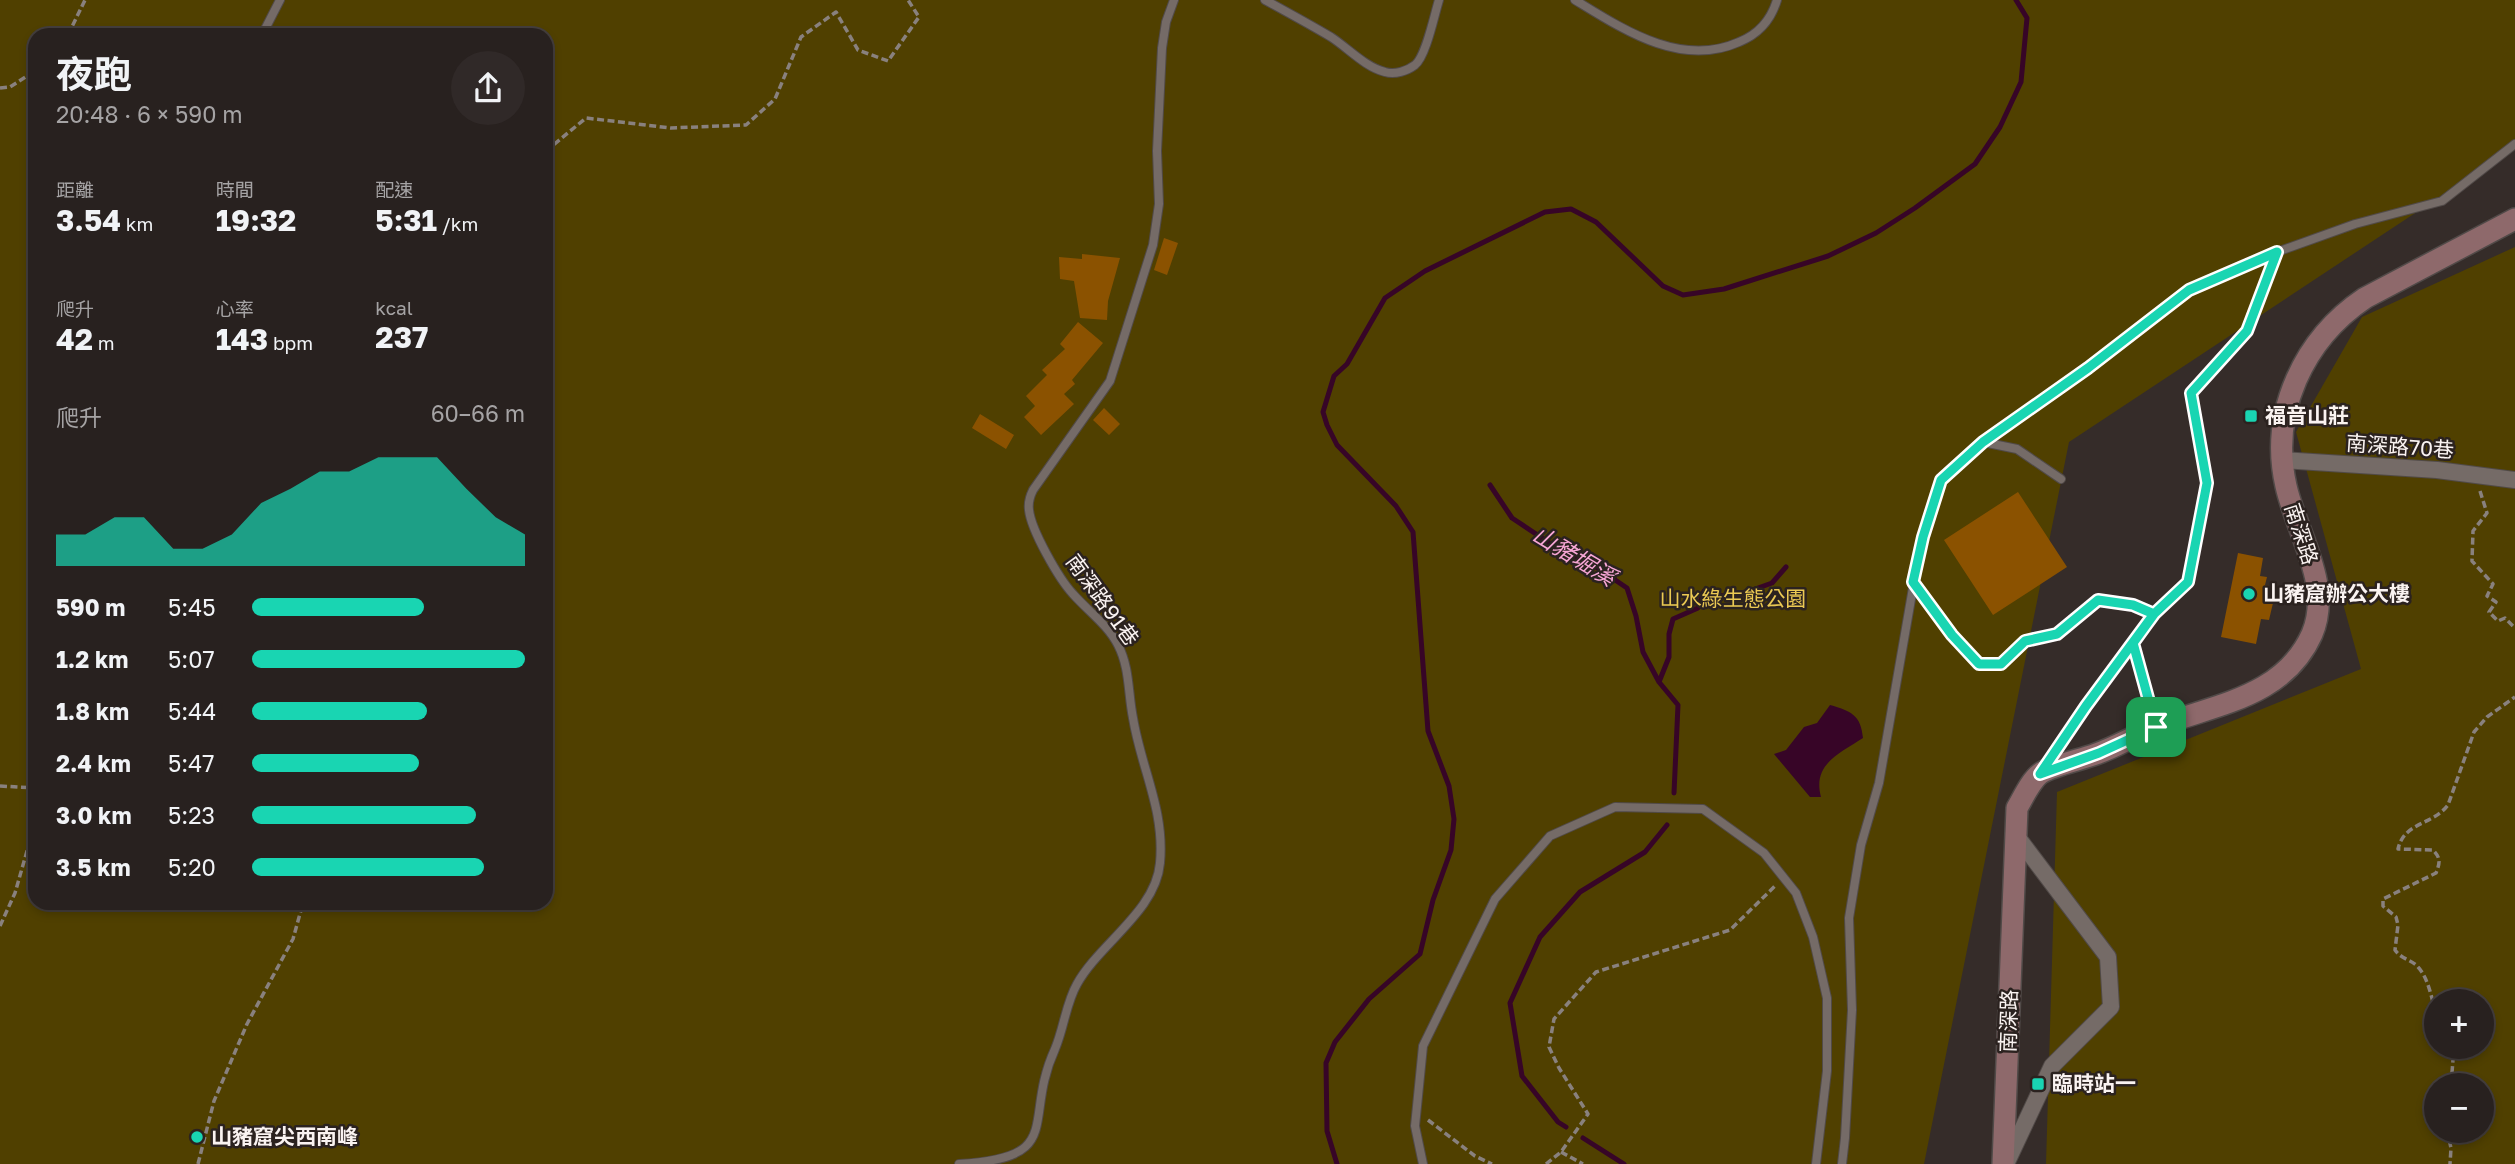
<!DOCTYPE html>
<html lang="zh-TW">
<head>
<meta charset="utf-8">
<style>
  :root { --surface:#28211f; --page:#302928; --text:#f1f3f6; --muted:#a5a3a4; --line:#443e3d; --accent:#19d5b2 }
  body { margin:0; font-family:"Golos Text","Noto Sans TC",sans-serif; background:var(--page); color:var(--text); height:100vh; display:flex; flex-direction:column; font-size:26px; white-space:nowrap }
  * { box-sizing:border-box; margin:0 }
  p { font-size:23px; color:var(--muted) }
  .icon { flex:none; width:38px; height:38px; fill:none; stroke:currentColor; stroke-width:2; stroke-linecap:round; stroke-linejoin:round }
  .map { position:relative; flex:1; overflow:hidden }
  .drawer { position:absolute; left:28px; top:28px; width:525px; height:882px; display:flex; flex-direction:column; background:var(--surface); border-radius:21px; box-shadow:0 4px 10px #0003,0 0 0 2px var(--line) }
  .drawer>* { flex:none }
  .tools { position:absolute; left:2424px; top:989px; display:grid; gap:14px }
  .tools a { display:grid; place-items:center; width:70px; height:70px; border-radius:50%; background:var(--surface); box-shadow:0 4px 10px #0003,0 0 0 2px var(--line); font-size:35px }
  .pin { position:absolute; display:grid; place-items:center; width:60px; height:60px; color:#fff; margin:-30px; border-radius:14px; box-shadow:0 4px 10px #0006 }
  .round { display:grid; place-items:center; flex:none; width:74px; height:74px; border-radius:37px; background:var(--page) }
  .headline { display:flex; align-items:center; justify-content:space-between; height:119px; padding:0 28px }
  h1 { font-size:38px; font-weight:700; line-height:52px }
  .metrics { display:grid; grid-template-columns:repeat(3,1fr); gap:10px; height:119px; padding:7px 28px }
  .metrics div { display:grid; align-content:center }
  .metrics b { font-size:30px; font-weight:700 }
  .metrics small { font-size:19px; font-weight:400 }
  .metrics p { font-size:19px }
  .chart { height:196px; padding:14px 28px }
  .chart p { display:flex; justify-content:space-between }
  .chart svg { width:100%; height:126px; margin-top:7px; fill:var(--accent); opacity:.7 }
  ul { padding:0 28px; list-style:none; font-size:23px }
  li { display:grid; grid-template-columns:112px 84px 1fr; align-items:center; height:52px }
  li i { height:18px; border-radius:9px; background:var(--accent) }
  .map>svg:first-child { display:block }
  .green { fill:#504000; fill-rule:evenodd }
  .water { fill:#370527 }
  .lines { fill:none; stroke-linecap:round; stroke-linejoin:round }
  .stream { stroke:#370527; stroke-width:5 }
  .building { fill:#8b5200 }
  .lane-casing { stroke:#514a48; stroke-width:10 }
  .street-casing { stroke:#514a48; stroke-width:18 }
  .secondary-casing { stroke:#514a48; stroke-width:24 }
  .path { stroke:#89817e; stroke-width:3.5; stroke-dasharray:7 3.5; stroke-linecap:butt }
  .lane { stroke:#756b67; stroke-width:8 }
  .street { stroke:#756b67; stroke-width:16 }
  .secondary { stroke:#8e696b; stroke-width:21 }
  .route-casing { stroke:#fff; stroke-width:14 }
  .route { stroke:#19d5b2; stroke-width:9 }
  .poi-dot { fill:#19d5b2; stroke:#2b221f; stroke-width:2.5 }
  .labels { text-anchor:middle; stroke-width:5; stroke-linejoin:round; paint-order:stroke }
  .poi-label { font-size:21px; font-weight:bold; fill:#faf3f1; stroke:#2b221f; text-anchor:start }
  .street-label { font-size:21px; fill:#faf3f1; stroke:#2b221f }
  .park-label { font-size:21px; fill:#ebc953; stroke:#2b221f }
  .water-label { font-size:23px; font-style:italic; fill:#f8a7d6; stroke:#2b221f }
</style>
</head>
<body>
<div class="map">
<svg width="2515" height="1164" viewBox="0 0 2515 1164">
  <rect width="100%" height="100%" fill="#352c29"/>
  <!-- green -->
  <path class="green" d="M0 0H2515V147L2069 442 1924 1164H0ZM35 35H546V903H35Z
    M2515 247V1164H2046L2057 792 2361 669 2296 432 2362 317ZM2436 1001H2482V1046H2436ZM2436 1085H2482V1130H2436Z"/>
  <!-- water -->
  <path class="water" d="M1830 705C1851 711 1861 715 1863 738 1840 753 1812 764 1821 797H1810L1774 754 1786 750 1804 727 1817 723Z"/>
  <g class="lines">
    <!-- stream -->
    <path class="stream" d="M1490 485 1512 518 1551 544 1593 565 1627 588 1636 616 1643 652 1659 682 1678 705 1674 793
      M1659 682 1669 657V634L1673 619 1698 608 1704 591 1730 598 1772 583 1786 567
      M1566 1127 1558 1122 1522 1076 1510 1003 1540 937 1580 892 1645 852 1667 825
      M1583 1138 1624 1164
      M1337 1164 1327 1131 1326 1063 1335 1042 1369 999 1420 954 1433 900 1451 850 1454 819 1449 786 1428 731 1413 532 1396 506 1337 445 1327 425 1323 412 1334 376 1347 364 1385 298 1425 271 1545 212 1571 209 1596 222 1663 286 1683 295 1724 289 1828 256 1876 233 1915 208 1975 164 2000 127 2021 82 2027 18 2016 0"/>
  </g>
  <!-- building -->
  <path class="building" d="M1164 238 1178 243 1167 275 1154 270Z
    M1082 254 1120 258 1108 301 1107 320 1080 318 1074 281 1060 279 1059 257 1082 259Z
    M1078 322 1103 343 1072 380 1075 384 1064 394 1074 404 1041 435 1024 417 1035 406 1026 396 1047 375 1042 370 1065 349 1060 344Z
    M1104 408 1120 424 1109 435 1093 420Z
    M980 414 1014 435 1006 449 972 428Z
    M2018 492 2067 567 1993 615 1944 540Z
    M2238 553 2263 558 2260 576 2267 577 2265 585 2270 586 2266 602 2273 603 2269 620 2261 619 2256 644 2221 637Z"/>
  <g class="lines">
    <defs>
      <path id="lane" d="M1265 0C1287 12 1309 24 1331 37 1348 48 1365 67 1385 72 1395 75 1407 71 1415 65 1426 56 1434 16 1439 0
        M1575 0C1624 30 1681 68 1739 42 1759 34 1771 20 1777 0
        M262 35 280 0
        M1983 442 2088 368 2189 290 2277 252
        M1914 582 1923 537 1941 480 1983 442 2017 449 2061 479
        M2133 643 2156 727
        M2045 765 2086 706 2154 614 2188 582 2207 483 2191 393 2247 331 2277 252 2355 224 2442 201 2515 144
        M959 1164C1067 1158 1022 1121 1055 1049 1064 1028 1066 1003 1077 984 1099 944 1156 911 1160 863 1165 810 1141 768 1133 718 1128 694 1130 668 1118 645 1108 625 1088 611 1073 594 1059 579 1031 530 1029 510 1028 503 1030 496 1033 490L1110 381 1153 245 1159 204 1157 151 1162 48 1166 22 1174 0
        M1423 1164 1415 1126 1423 1046 1495 899 1550 836 1615 807 1703 809 1764 853 1796 893 1813 937 1827 998V1071L1816 1164
        M1842 1164 1845 1138 1852 1010 1849 918 1861 845 1879 783 1914 582 1952 635 1978 664H2001L2025 641 2057 634 2098 600 2133 605 2154 614"/>
      <path id="street" d="M2282 460 2437 470 2515 480
        M2006 1164 2052 1066 2111 1007 2108 957 2015 834"/>
      <path id="secondary" d="M2003 1164 2017 808C2023 798 2031 780 2041 773 2054 765 2080 760 2096 754 2116 747 2134 736 2154 728 2213 704 2283 699 2312 634 2333 585 2296 532 2286 486 2269 412 2304 339 2365 298L2515 219"/>
    </defs>
    <!-- lane casing -->
    <use href="#lane" class="lane-casing"/>
    <!-- street casing -->
    <use href="#street" class="street-casing"/>
    <!-- secondary casing -->
    <use href="#secondary" class="secondary-casing"/>
    <!-- path -->
    <path class="path" d="M68 35 85 0
      M0 88 10 87 35 71
      M546 151 586 118 671 128 746 125 775 99 801 37 836 12 858 50 888 61 919 17 908 0
      M2480 491 2487 513 2473 531 2472 561 2493 584 2487 596 2496 602 2489 612 2498 621 2505 618 2515 628
      M0 786 35 788
      M0 926 15 893 35 823
      M2436 1012C2431 998 2429 979 2418 967 2412 960 2401 959 2395 950L2398 925 2396 917 2383 906V899L2436 873C2440 863 2441 858 2433 850L2398 849C2404 822 2433 825 2448 805L2474 732 2487 717 2515 697
      M2448 1046 2453 1060 2451 1085
      M1428 1120 1475 1156 1492 1164
      M2447 1130 2451 1148 2450 1164
      M1561 1152 1583 1164
      M198 1164 214 1101 247 1024 293 939 303 903
      M1546 1164 1561 1152 1588 1114 1559 1068 1549 1047 1554 1019 1596 972 1730 930 1775 886"/>
    <!-- lane -->
    <use href="#lane" class="lane"/>
    <!-- street -->
    <use href="#street" class="street"/>
    <!-- secondary -->
    <use href="#secondary" class="secondary"/>
  </g>
  <g class="lines">
    <defs>
      <path id="route" d="M2156 727 2133 643 2154 614 2133 605 2098 600 2057 634 2025 641 2001 664H1979L1952 635 1913 582 1923 537 1941 480 1983 442 2088 368 2189 290 2277 252 2247 331 2191 393 2207 483 2188 582 2154 614 2086 706 2040 774 2099 753 2156 727"/>
    </defs>
    <!-- route casing -->
    <use href="#route" class="route-casing"/>
    <!-- route -->
    <use href="#route" class="route"/>
  </g>
  <!-- markers -->
  <g class="poi-dot">
    <rect x="2244" y="409" width="14" height="14" rx="3.5"/>
    <circle cx="2249" cy="594" r="7"/>
    <rect x="2031" y="1077" width="14" height="14" rx="3.5"/>
    <circle cx="197" cy="1137" r="7"/>
  </g>
  <g class="labels">
    <!-- poi labels -->
    <g class="poi-label">
      <text x="2265" y="423">福音山莊</text>
      <text x="2263" y="601">山豬窟辦公大樓</text>
      <text x="2052" y="1091">臨時站一</text>
      <text x="211" y="1144">山豬窟尖西南峰</text>
    </g>
    <!-- street labels -->
    <g class="street-label">
      <text transform="translate(2400 447) rotate(4)" y="7">南深路70巷</text>
      <text transform="translate(2301 534) rotate(72)" y="7">南深路</text>
      <text transform="translate(1102 600) rotate(54)" y="7">南深路91巷</text>
      <text transform="translate(2009 1021) rotate(-88)" y="7">南深路</text>
    </g>
    <!-- park labels -->
    <g class="park-label">
      <text x="1733" y="606">山水綠生態公園</text>
    </g>
    <!-- water labels -->
    <g class="water-label">
      <text transform="translate(1574 556) rotate(31)" y="8">山豬堀溪</text>
    </g>
  </g>
</svg>
<div class="tools">
<a>+</a>
<a>−</a>
</div>
<div class="pin" style="left:2156px;top:727px;background:#1e9e55"><svg class="icon" aria-label="arrive" viewBox="0 0 24 24"><path d="M6 21V4h12l-3 4 3 4H6"/></svg></div>
<section class="drawer">
<div class="headline"><div><h1>夜跑</h1><p>20:48 · 6 × 590 m</p></div><a class="round"><svg class="icon" aria-label="share" viewBox="0 0 24 24"><path d="M12 15V3M7 8l5-5 5 5M5 13v7h14v-7"/></svg></a></div>
<div class="metrics">
<div><p>距離</p><b>3.54<small> km</small></b></div>
<div><p>時間</p><b>19:32</b></div>
<div><p>配速</p><b>5:31<small> /km</small></b></div>
</div>
<div class="metrics">
<div><p>爬升</p><b>42<small> m</small></b></div>
<div><p>心率</p><b>143<small> bpm</small></b></div>
<div><p>kcal</p><b>237</b></div>
</div>
<div class="chart"><p><span>爬升</span>60–66 m</p>
<svg viewBox="0 0 160 44" preserveAspectRatio="none"><path d="M0 44V33L10 33L20 27L30 27L40 38L50 38L60 33L70 22L80 17L90 11L100 11L110 6L120 6L130 6L140 17L150 27L160 33V44z"/></svg>
</div>
<ul>
<li><b>590 m</b>5:45<i style="width:63%"></i></li>
<li><b>1.2 km</b>5:07<i style="width:100%"></i></li>
<li><b>1.8 km</b>5:44<i style="width:64%"></i></li>
<li><b>2.4 km</b>5:47<i style="width:61%"></i></li>
<li><b>3.0 km</b>5:23<i style="width:82%"></i></li>
<li><b>3.5 km</b>5:20<i style="width:85%"></i></li>
</ul>
</section>
</div>
</body>
</html>
